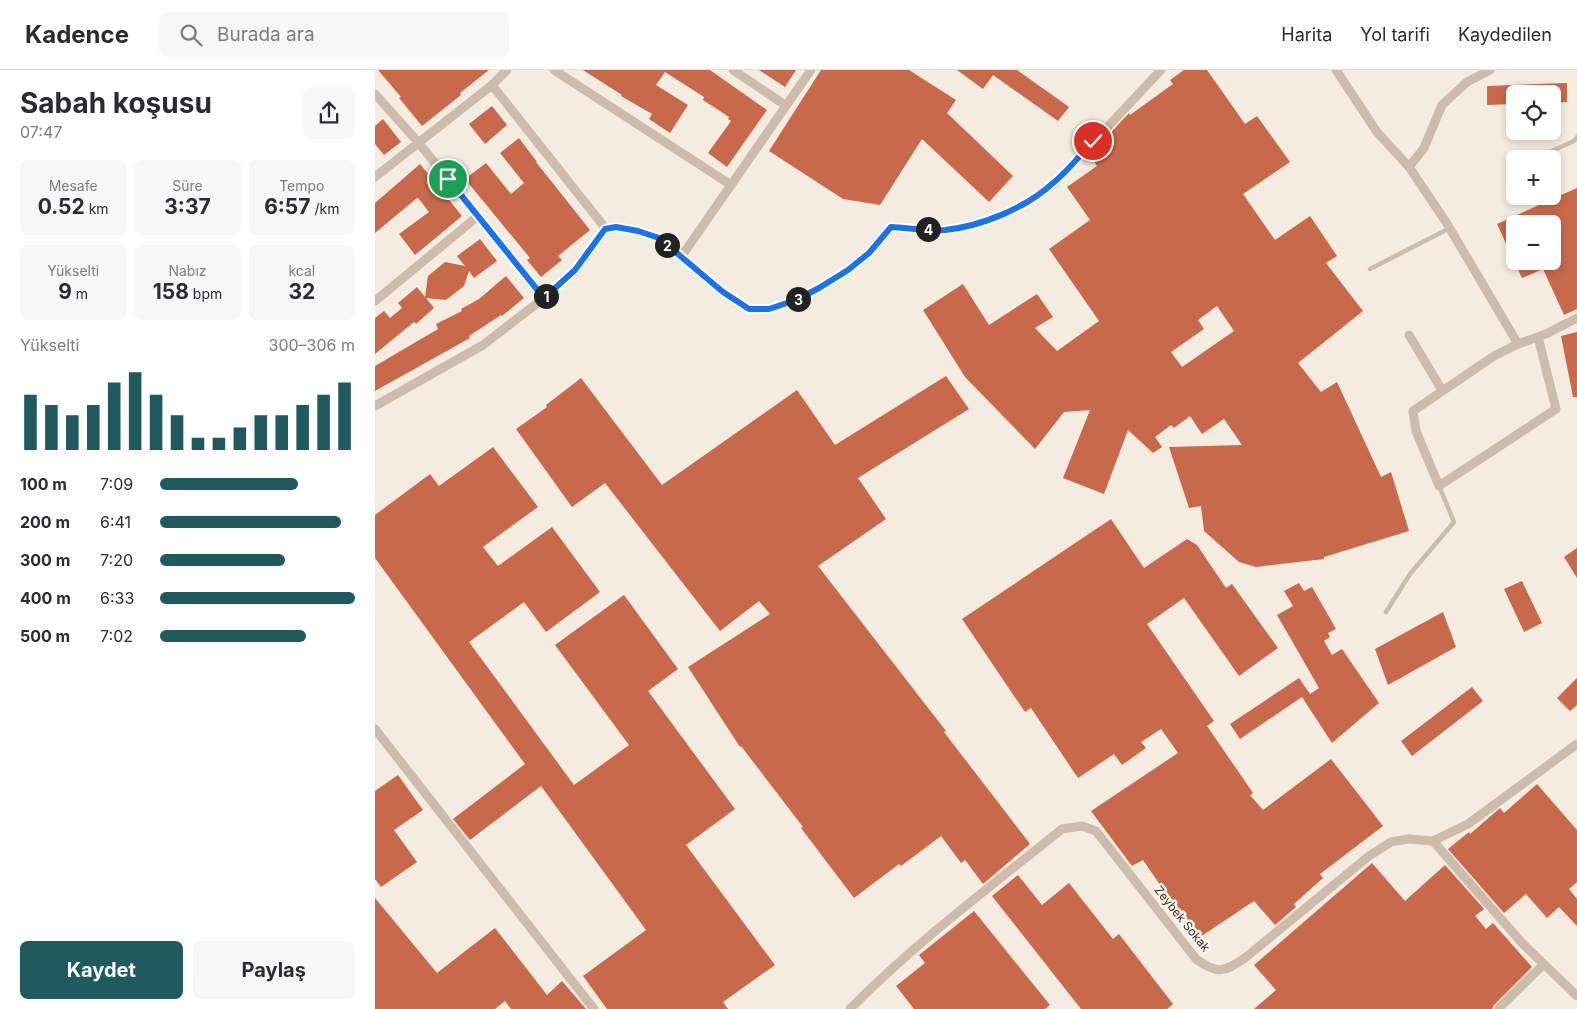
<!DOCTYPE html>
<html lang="tr">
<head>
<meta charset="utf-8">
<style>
  :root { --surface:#fff; --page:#f7f7f7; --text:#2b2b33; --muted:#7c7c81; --line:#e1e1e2; --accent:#1f5a5e }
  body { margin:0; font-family:Inter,sans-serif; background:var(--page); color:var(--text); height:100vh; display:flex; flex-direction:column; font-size:19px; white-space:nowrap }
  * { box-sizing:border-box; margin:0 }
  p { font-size:16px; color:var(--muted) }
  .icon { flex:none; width:28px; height:28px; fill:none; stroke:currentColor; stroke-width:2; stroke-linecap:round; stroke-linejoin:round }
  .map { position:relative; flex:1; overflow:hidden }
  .panel { display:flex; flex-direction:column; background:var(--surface); width:375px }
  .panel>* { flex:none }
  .controls { position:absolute; left:1131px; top:15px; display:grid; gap:10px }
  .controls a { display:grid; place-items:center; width:55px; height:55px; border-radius:8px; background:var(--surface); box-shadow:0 2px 8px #0003; font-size:25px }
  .pin { position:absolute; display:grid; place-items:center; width:42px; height:42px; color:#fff; margin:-21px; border:2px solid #fff; border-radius:50%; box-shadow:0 1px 5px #0007 }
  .km { position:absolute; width:25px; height:25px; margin:-12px; border-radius:50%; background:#222; color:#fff; font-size:14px; line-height:25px; text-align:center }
  .round { display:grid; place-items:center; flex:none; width:52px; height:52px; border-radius:8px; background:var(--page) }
  .head { display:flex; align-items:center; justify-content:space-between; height:85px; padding:0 20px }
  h1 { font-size:28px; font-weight:700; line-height:38px }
  .stats { display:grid; grid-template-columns:repeat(3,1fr); gap:8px; height:85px; padding:5px 20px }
  .stats div { display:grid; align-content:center; border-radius:8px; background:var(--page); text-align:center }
  .stats b { font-size:21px; font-weight:700 }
  .stats small { font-size:14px; font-weight:400 }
  .stats p { font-size:14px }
  .chart { height:140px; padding:10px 20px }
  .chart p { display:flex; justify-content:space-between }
  .chart svg { width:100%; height:90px; margin-top:5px; stroke:var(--accent); stroke-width:6 }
  .primary-button { display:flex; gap:10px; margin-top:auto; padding:10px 20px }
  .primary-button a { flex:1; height:58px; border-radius:8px; background:var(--accent); color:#fff; font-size:20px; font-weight:700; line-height:58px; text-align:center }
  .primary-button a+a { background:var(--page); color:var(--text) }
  ul { padding:0 20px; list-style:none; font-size:16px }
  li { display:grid; grid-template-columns:80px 60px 1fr; align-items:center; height:38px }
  li i { height:12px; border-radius:6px; background:var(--accent) }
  header { display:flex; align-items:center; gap:30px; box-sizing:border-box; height:70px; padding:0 25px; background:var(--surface); border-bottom:1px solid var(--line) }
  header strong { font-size:24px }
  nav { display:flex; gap:28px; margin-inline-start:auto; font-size:18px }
  .search { width:350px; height:45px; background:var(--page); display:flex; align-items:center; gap:12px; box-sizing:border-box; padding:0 18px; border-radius:8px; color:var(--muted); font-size:19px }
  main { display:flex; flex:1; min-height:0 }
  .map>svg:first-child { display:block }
  .building { fill:#c8694b; fill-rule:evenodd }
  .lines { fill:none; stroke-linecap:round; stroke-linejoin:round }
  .service { stroke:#cdbbac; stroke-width:4.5 }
  .minor { stroke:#cdbbac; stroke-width:9 }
  .route-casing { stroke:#fff; stroke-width:10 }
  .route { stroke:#1a73e8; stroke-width:6 }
  .labels { text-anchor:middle; stroke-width:5; stroke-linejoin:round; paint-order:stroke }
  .street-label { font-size:12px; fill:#3b302b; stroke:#fbf5ee }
</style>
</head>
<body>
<header>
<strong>Kadence</strong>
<div class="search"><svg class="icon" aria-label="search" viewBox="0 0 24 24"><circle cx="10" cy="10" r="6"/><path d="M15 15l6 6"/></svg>Burada ara</div>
<nav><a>Harita</a><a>Yol tarifi</a><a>Kaydedilen</a></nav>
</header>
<main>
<section class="panel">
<div class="head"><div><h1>Sabah koşusu</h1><p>07:47</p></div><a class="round"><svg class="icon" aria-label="share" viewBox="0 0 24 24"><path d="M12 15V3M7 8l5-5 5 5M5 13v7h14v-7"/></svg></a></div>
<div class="stats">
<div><p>Mesafe</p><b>0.52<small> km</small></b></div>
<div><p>Süre</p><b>3:37</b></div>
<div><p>Tempo</p><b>6:57<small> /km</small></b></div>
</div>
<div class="stats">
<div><p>Yükselti</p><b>9<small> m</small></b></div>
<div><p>Nabız</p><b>158<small> bpm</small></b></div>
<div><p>kcal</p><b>32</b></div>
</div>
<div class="chart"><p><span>Yükselti</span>300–306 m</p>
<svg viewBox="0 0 160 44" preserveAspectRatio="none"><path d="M5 44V17M15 44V22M25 44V27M35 44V22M45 44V11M55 44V6M65 44V17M75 44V27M85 44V38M95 44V38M105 44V33M115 44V27M125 44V27M135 44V22M145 44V17M155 44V11"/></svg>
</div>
<ul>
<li><b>100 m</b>7:09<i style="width:71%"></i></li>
<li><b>200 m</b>6:41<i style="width:93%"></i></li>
<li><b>300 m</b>7:20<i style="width:64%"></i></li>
<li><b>400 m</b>6:33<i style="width:100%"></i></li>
<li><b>500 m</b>7:02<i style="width:75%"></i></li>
</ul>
<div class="primary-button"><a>Kaydet</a><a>Paylaş</a></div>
</section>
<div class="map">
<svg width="1202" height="939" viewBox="0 0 1202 939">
  <rect width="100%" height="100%" fill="#f4ebe1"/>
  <!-- building -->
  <path class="building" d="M3 0H114L85 23 86 25 47 56 24 28 26 27Z
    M208 0H335L392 40 352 97 333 83 356 51 353 49 354 47 328 30 329 27 290 2 281 15 313 35 295 63 274 49 277 44 246 26 247 25Z
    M384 0H421L410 17Z
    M446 0H534L581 30 572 43 638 106 614 132 547 69 505 135 468 129 394 81Z
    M582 0H642L694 37 683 51 618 5 608 19Z
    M809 0H832L870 54 882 46 915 92 868 124 900 170 935 146 962 186 951 193 988 241 923 293 946 322 962 312 1006 407 1016 402 1034 461 949 487V489L881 497 864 492 829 461 826 436 814 438 794 377 867 375 849 349 827 364 815 346 799 358 796 355 780 367 787 377 778 383 753 360 729 424 688 408 715 340 689 342 660 379 590 307 548 240 588 214 614 255 662 224 678 247 660 258 682 281 724 251 674 179 715 150 692 117 722 96 715 85 754 43 755 45 798 14 795 10ZM842 236 859 261 807 297 796 282 829 259 823 250Z
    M1192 13V32L1178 33V24H1140V34L1112 35V16Z
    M117 36 132 55 110 74 94 54Z
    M8 49 26 72 9 85 0 74V56Z
    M144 68 162 92H161L215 160 183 186 187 190 166 207 152 190 155 188 90 109 111 93 136 124 149 113 125 83Z
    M45 94 87 146 40 185 24 164 54 142 44 129 42 128 0 163V133Z
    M1202 118V239L1189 245 1168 199 1147 208 1122 154ZM1140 154H1178V191H1140Z
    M105 169 122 191 99 208 94 201 89 216 71 230 51 228 59 238 41 254 39 252 0 284V248L9 241 15 248 27 238 23 233 42 217 50 227 53 206 70 192 90 196 82 186Z
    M131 206 149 228 127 246 126 245 94 266 95 268 0 321V296L63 259 61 254 87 241 86 239 104 229Z
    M1202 262V327H1198L1186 266Z
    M571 306 594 339 483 408 511 449 443 496 571 661 569 662 655 774 608 814 590 790 586 793 566 766 526 796 524 794 479 828 426 758 428 757 366 676 365 677 313 597 395 544 384 531 345 561 230 413 197 437 141 359 172 337 171 335 206 308 287 415 422 320 460 375Z
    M118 377 163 437 108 477 123 496 177 457 225 522 171 562 149 532 94 572 199 715 254 675 180 575 249 525 303 599 273 621 360 739 311 775 400 895 348 932 353 939H232L208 906 271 860 166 716 95 770 78 749 150 694 0 488V445L55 404 64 416Z
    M736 449 769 498 812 469 822 475 851 518 857 514 903 578 864 606 809 528 772 554 839 651 832 656 878 723 875 725 888 740 956 689 1008 756 945 804 948 808 919 834 921 837 900 855 879 831 822 869 768 790 757 796 716 741 803 683 786 659 766 672 771 678 747 695 739 684 703 708 656 638 650 642 587 549Z
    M1202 478V508L1189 487Z
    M1147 511 1167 553 1149 562 1129 519Z
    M924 513 929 521 937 517 961 559 953 563 955 567 949 571 957 585 967 579 1004 633 957 673 927 627 865 669 855 654 924 608 935 624 944 618 902 545 918 536 909 521Z
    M1068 542 1081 577 1013 615 1000 579Z
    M1202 608V635L1195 641 1182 628Z
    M1097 617 1108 631 1037 686 1026 671Z
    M23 705 48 740 19 760 42 792 6 817 0 809V721Z
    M1162 714 1202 760V812L1194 819 1202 829V856L1184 837 1172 848 1151 824 1129 843 1073 779 1094 762 1095 764 1125 738 1129 743Z
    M997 793 1030 831 1070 795 1109 839 1100 846 1111 859 1118 853 1157 897 1119 935 1117 939H879L901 920 879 895Z
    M643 805 667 835 694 813 738 869 744 864 798 934 792 939H706L617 826Z
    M0 828 62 903 120 858 172 925 187 911 211 939H136L130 931 120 939H0Z
    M599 841 675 935 670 939H539L521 916 550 893 544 885Z"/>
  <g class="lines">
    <!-- service -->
    <path class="service" d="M1159 89 1199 71 1202 67
      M995 199 1075 158
      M1011 542 1035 504 1079 452 1064 416"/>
    <!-- minor -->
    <path class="minor" d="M179 0 356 115
      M358 0 410 35
      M961 0 1002 62 1034 97 1071 152 1143 274
      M117 15 231 159
      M0 24 43 72 169 228
      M1034 97 1049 78 1067 35 1092 12 1115 0
      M0 107 117 15 132 0
      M306 187 436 0
      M0 231 103 146
      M1034 265 1067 320
      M1163 267 1181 339 1064 416 1041 361 1038 341 1119 286 1143 274 1171 264 1202 248
      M0 336 108 275 169 228 200 201 231 159 241 157 263 161 284 168 348 222 374 239H394L421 230 444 218 473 200 494 183 517 157C534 158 553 161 571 160 610 155 649 138 680 113L786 0
      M0 659 219 939
      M1058 771 1147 873 1202 926
      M475 939C540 873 615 817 687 759L707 756 721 761 821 889C842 904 848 903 870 888L994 786 1016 772 1033 769 1058 771 1093 754 1202 674
      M1123 939 1168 895"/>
  </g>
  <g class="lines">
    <defs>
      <path id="route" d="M73 109 169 228 200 200 230 159 241 157 263 161 284 168 348 222 374 239H394L421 230 444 218 473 200 494 183 516 157C534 158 553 161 570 160 607 156 651 138 678 113 693 101 705 85 718 71"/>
    </defs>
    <!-- route casing -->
    <use href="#route" class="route-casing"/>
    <!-- route -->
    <use href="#route" class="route"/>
  </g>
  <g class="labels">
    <!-- street labels -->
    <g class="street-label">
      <text transform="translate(807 849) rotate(51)" y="4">Zeybek Sokak</text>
    </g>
  </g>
</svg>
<div class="controls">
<a><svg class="icon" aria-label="locate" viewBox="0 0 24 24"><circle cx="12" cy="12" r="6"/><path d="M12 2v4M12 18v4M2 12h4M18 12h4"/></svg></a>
<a>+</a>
<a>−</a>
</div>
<div class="pin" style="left:73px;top:109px;background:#1e9e55"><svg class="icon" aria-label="arrive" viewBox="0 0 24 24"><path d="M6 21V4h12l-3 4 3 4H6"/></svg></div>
<div class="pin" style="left:718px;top:71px;background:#d93025"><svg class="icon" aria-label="check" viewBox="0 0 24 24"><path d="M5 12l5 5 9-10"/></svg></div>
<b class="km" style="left:171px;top:226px">1</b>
<b class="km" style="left:292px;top:175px">2</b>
<b class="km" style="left:423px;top:229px">3</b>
<b class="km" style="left:553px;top:159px">4</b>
</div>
</main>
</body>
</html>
